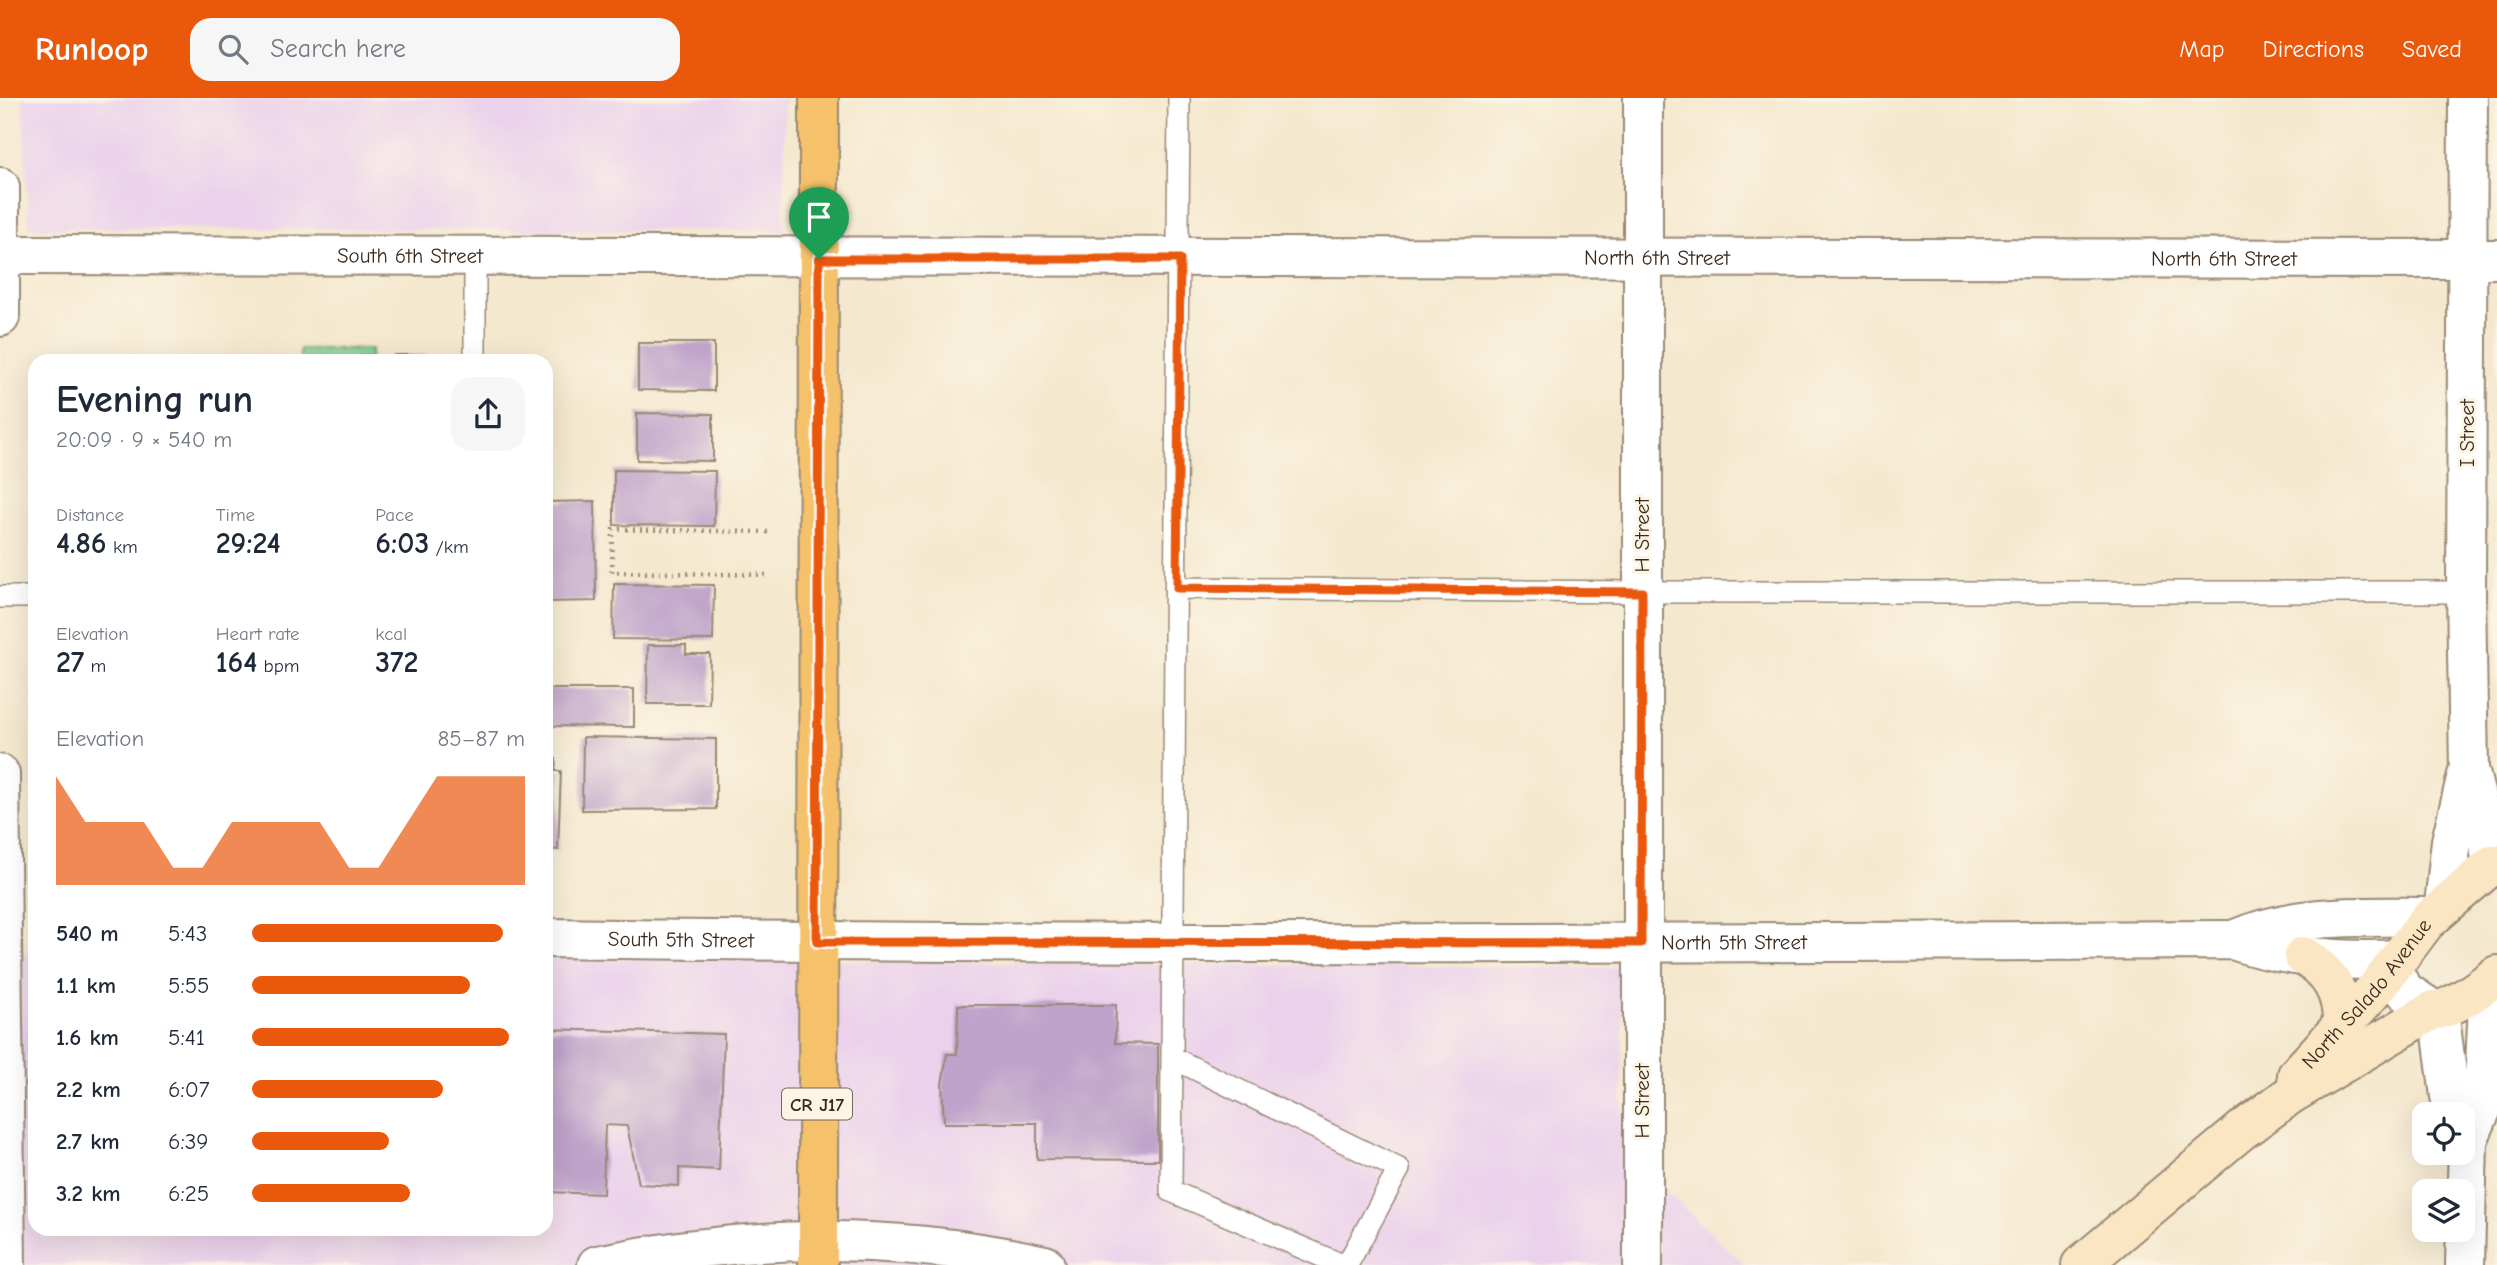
<!DOCTYPE html>
<html lang="en">
<head>
<meta charset="utf-8">
<style>
  :root { --surface:#fff; --page:#f6f6f7; --text:#1f2937; --muted:#747a83; --accent:#ea580c }
  body { margin:0; font-family:"Comic Neue",sans-serif; background:var(--page); color:var(--text); height:100vh; display:flex; flex-direction:column; font-size:26px; white-space:nowrap }
  * { box-sizing:border-box; margin:0 }
  p { font-size:23px; color:var(--muted) }
  .icon { flex:none; width:38px; height:38px; fill:none; stroke:currentColor; stroke-width:2; stroke-linecap:round; stroke-linejoin:round }
  .map { position:relative; flex:1; overflow:hidden }
  .panel { position:absolute; left:28px; top:256px; width:525px; height:882px; display:flex; flex-direction:column; background:var(--surface); border-radius:21px; box-shadow:0 7px 28px #0002 }
  .panel>* { flex:none }
  .buttons { position:absolute; left:2412px; top:1004px; display:grid; gap:14px }
  .buttons a { display:grid; place-items:center; width:63px; height:63px; border-radius:14px; background:var(--surface); box-shadow:0 7px 28px #0002; font-size:35px }
  .pin { position:absolute; display:grid; place-items:center; width:60px; height:60px; color:#fff; margin:-72px -30px; border-radius:50% 50% 50% 0; rotate:-45deg; box-shadow:0 0 7px #0007 }
  .pin .icon { rotate:45deg }
  .round { display:grid; place-items:center; flex:none; width:74px; height:74px; border-radius:21px; background:var(--page) }
  .overview { display:flex; align-items:center; justify-content:space-between; height:119px; padding:0 28px }
  h1 { font-size:38px; font-weight:700; line-height:52px }
  .metrics { display:grid; grid-template-columns:repeat(3,1fr); gap:10px; height:119px; padding:7px 28px }
  .metrics div { display:grid; align-content:center }
  .metrics b { font-size:30px; font-weight:700 }
  .metrics small { font-size:19px; font-weight:400 }
  .metrics p { font-size:19px }
  .chart { height:196px; padding:14px 28px }
  .chart p { display:flex; justify-content:space-between }
  .chart svg { width:100%; height:126px; margin-top:7px; fill:var(--accent); opacity:.7 }
  ul { padding:0 28px; list-style:none; font-size:23px }
  li { display:grid; grid-template-columns:112px 84px 1fr; align-items:center; height:52px }
  li i { height:18px; border-radius:9px; background:var(--accent) }
  header { display:flex; align-items:center; gap:42px; box-sizing:border-box; height:98px; padding:0 35px; background:var(--accent); color:#fff }
  header strong { font-size:33px }
  nav { display:flex; gap:38px; margin-inline-start:auto; font-size:24px }
  .search { width:490px; height:63px; background:var(--page); display:flex; align-items:center; gap:18px; box-sizing:border-box; padding:0 24px; border-radius:21px; color:var(--muted); font-size:26px }
  .map>svg:first-child { display:block }
  .built { fill:#ebd1eb }
  .green { fill:#81d090; stroke:#5e7d57; stroke-width:2 }
  .building { fill:#bfa3ca }
  .lines { fill:none; stroke-linecap:round; stroke-linejoin:round }
  .service-casing { stroke:#988976; stroke-width:24 }
  .minor-casing { stroke:#988976; stroke-width:42 }
  .tertiary-casing { stroke:#988976; stroke-width:42 }
  .secondary-casing { stroke:#988976; stroke-width:42 }
  .primary-casing { stroke:#988976; stroke-width:42 }
  .path { stroke:#988976; stroke-width:4.5; stroke-dasharray:2 5; stroke-linecap:butt }
  .service { stroke:#fff; stroke-width:21 }
  .minor { stroke:#fff; stroke-width:38 }
  .tertiary { stroke:#fff; stroke-width:38 }
  .secondary { stroke:#fbe6c4; stroke-width:38 }
  .primary { stroke:#f5c16b; stroke-width:38 }
  .route-casing { stroke:#fff; stroke-width:14 }
  .route { stroke:#ea580c; stroke-width:9 }
  .labels { text-anchor:middle; stroke-width:6; stroke-linejoin:round; paint-order:stroke }
  .shield { fill:#fcf5e5; stroke:#75675a; stroke-width:2 }
  .shield-label { font-size:19px; font-weight:bold; fill:#3b2a1e }
  .street-label { font-size:21px; fill:#3b2a1e; stroke:#fcf5e5 }
</style>
</head>
<body>
<header>
<strong>Runloop</strong>
<div class="search"><svg class="icon" aria-label="search" viewBox="0 0 24 24"><circle cx="10" cy="10" r="6"/><path d="M15 15l6 6"/></svg>Search here</div>
<nav><a>Map</a><a>Directions</a><a>Saved</a></nav>
</header>
<div class="map">
<svg width="2497" height="1167" viewBox="0 0 2497 1167">
  <rect width="100%" height="100%" fill="#fcf5e5"/>
  <filter id="ink" filterUnits="userSpaceOnUse"><feTurbulence type="fractalNoise" baseFrequency=".0143" numOctaves="2"/><feDisplacementMap in="SourceGraphic" scale="14" xChannelSelector="R" yChannelSelector="G"/><feConvolveMatrix kernelMatrix="1 2 1 2 8 2 1 2 1" color-interpolation-filters="sRGB"/></filter>
  <filter id="wash" filterUnits="userSpaceOnUse"><feTurbulence type="fractalNoise" baseFrequency=".00686" numOctaves="4" result="noise"/><feDisplacementMap in="SourceGraphic" scale="28" xChannelSelector="R" yChannelSelector="G"/><feGaussianBlur stdDeviation="1.57" result="paint"/><feColorMatrix in="noise" values="0 0 0 0 0 0 0 0 0 0 0 0 0 0 0 0 0 1.4 0 .05"/><feComposite in="paint" operator="in"/></filter>
  <g filter="url(#wash)">
    <rect width="100%" height="100%" fill="#f4e8ce"/>
    <!-- built -->
    <path class="built" d="M22 0H785L784 133 29 130Z
      M0 855 35 856V1130H546V860L1623 870 1622 1052 1745 1167H0Z"/>
    <!-- green -->
    <path class="green" d="M300 251H371L370 262H300Z"/>
    <g id="blocks">
      <!-- building -->
      <path class="building" d="M638 245H714V293L638 292Z
        M394 257H437V262H394Z
        M637 315 713 316V363L637 362Z
        M614 372 715 373 714 428 614 427Z
        M595 403 596 503 546 504V404Z
        M614 486 714 487 713 542 613 541Z
        M648 547H686V556H710L709 606H647Z
        M546 591H634V629L546 628Z
        M583 639 716 641V711L582 712Z
        M546 661H556L555 673H561L558 752 546 751Z
        M958 907H1116L1115 945 1158 946V1062L1037 1061V1025H944L942 986 947 956H957Z
        M546 931 724 936 719 1072 679 1070V1088L639 1086 627 1028 605 1027 603 1096 546 1094Z"/>
    </g>
  </g>
  <g filter="url(#ink)">
    <use href="#blocks" fill-opacity="0" stroke="#988976" stroke-width="2"/>
    <g class="lines">
      <defs>
        <path id="service" d="M1179 0 1171 1093 1342 1167
          M475 262V160
          M1177 490 1642 494H2466
          M0 499H35
          M1173 960 1399 1071 1347 1167"/>
        <g id="minor">
          <path d="M2468 0 2466 494 2469 671 2493 766"/>
          <path d="M0 89V219"/>
          <path id="s1" d="M0 157 2497 161"/>
          <path d="M0 676 6 1167"/>
          <path d="M2444 807 2451 743 2468 673"/>
          <path id="s2" d="M546 840C1108 848 1671 845 2233 842 2283 860 2346 864 2398 861"/>
          <path d="M2233 842C2297 814 2363 819 2432 819"/>
          <path d="M2390 873 2406 894 2433 912"/>
          <path d="M2439 913 2450 998 2456 1017"/>
          <path d="M1643 1167V0"/>
          <path d="M2465 1167 2468 1042 2483 1008 2488 906 2496 878"/>
        </g>
        <path id="tertiary" d="M597 1167C746 1136 896 1134 1045 1167"/>
        <g id="secondary">
          <path d="M2303 858C2331 874 2343 897 2342 928"/>
          <path id="s3" d="M2297 977 2378 888 2426 824 2493 766H2497"/>
          <path d="M2081 1167 2241 1033 2290 997 2433 912C2449 914 2484 887 2497 877"/>
        </g>
        <path id="primary" d="M818 1167 819 0"/>
      </defs>
      <!-- service casing -->
      <use href="#service" class="service-casing"/>
      <!-- minor casing -->
      <use href="#minor" class="minor-casing"/>
      <!-- tertiary casing -->
      <use href="#tertiary" class="tertiary-casing"/>
      <!-- secondary casing -->
      <use href="#secondary" class="secondary-casing"/>
      <!-- primary casing -->
      <use href="#primary" class="primary-casing"/>
      <!-- path -->
      <path class="path" d="M768 434 613 431 612 474 769 477"/>
      <!-- service -->
      <use href="#service" class="service"/>
      <!-- minor -->
      <use href="#minor" class="minor"/>
      <!-- tertiary -->
      <use href="#tertiary" class="tertiary"/>
      <!-- secondary -->
      <use href="#secondary" class="secondary"/>
      <!-- primary -->
      <use href="#primary" class="primary"/>
    </g>
  </g>
  <g class="lines" filter="url(#ink)">
    <defs>
      <path id="route" d="M819 161H1180L1177 490 1642 494 1641 845 817 844Z"/>
    </defs>
    <!-- route casing -->
    <use href="#route" class="route-casing"/>
    <!-- route -->
    <use href="#route" class="route"/>
  </g>
  <g class="labels">
    <!-- shield labels -->
    <rect class="shield" x="782" y="990.5" width="70" height="31" rx="5"/>
    <g class="shield-label">
      <text x="817" y="1013">CR J17</text>
    </g>
    <!-- street labels -->
    <g class="street-label">
      <text dy="7" stroke="none"><textPath href="#s1" startOffset="410">South 6th Street</textPath></text>
      <text dy="7" stroke="none"><textPath href="#s1" startOffset="1657">North 6th Street</textPath></text>
      <text dy="7" stroke="none"><textPath href="#s1" startOffset="2224">North 6th Street</textPath></text>
      <text transform="translate(2467 335) rotate(-90)" y="7">I Street</text>
      <text transform="translate(1642 437) rotate(-90)" y="7">H Street</text>
      <text dy="7" stroke="none"><textPath href="#s2" startOffset="135">South 5th Street</textPath></text>
      <text dy="7" stroke="none"><textPath href="#s2" startOffset="1188">North 5th Street</textPath></text>
      <text dy="7" stroke="none"><textPath href="#s3" startOffset="107">North Salado Avenue</textPath></text>
      <text transform="translate(1642 1003) rotate(-90)" y="7">H Street</text>
    </g>
  </g>
</svg>
<div class="buttons">
<a><svg class="icon" aria-label="locate" viewBox="0 0 24 24"><circle cx="12" cy="12" r="6"/><path d="M12 2v4M12 18v4M2 12h4M18 12h4"/></svg></a>
<a><svg class="icon" aria-label="layers" viewBox="0 0 24 24"><path d="M12 4l9 5-9 5-9-5zM3 14l9 5 9-5"/></svg></a>
</div>
<div class="pin" style="left:819px;top:161px;background:#1e9e55"><svg class="icon" aria-label="arrive" viewBox="0 0 24 24"><path d="M6 21V4h12l-3 4 3 4H6"/></svg></div>
<section class="panel">
<div class="overview"><div><h1>Evening run</h1><p>20:09 · 9 × 540 m</p></div><a class="round"><svg class="icon" aria-label="share" viewBox="0 0 24 24"><path d="M12 15V3M7 8l5-5 5 5M5 13v7h14v-7"/></svg></a></div>
<div class="metrics">
<div><p>Distance</p><b>4.86<small> km</small></b></div>
<div><p>Time</p><b>29:24</b></div>
<div><p>Pace</p><b>6:03<small> /km</small></b></div>
</div>
<div class="metrics">
<div><p>Elevation</p><b>27<small> m</small></b></div>
<div><p>Heart rate</p><b>164<small> bpm</small></b></div>
<div><p>kcal</p><b>372</b></div>
</div>
<div class="chart"><p><span>Elevation</span>85–87 m</p>
<svg viewBox="0 0 160 44" preserveAspectRatio="none"><path d="M0 44V6L10 22L20 22L30 22L40 38L50 38L60 22L70 22L80 22L90 22L100 38L110 38L120 22L130 6L140 6L150 6L160 6V44z"/></svg>
</div>
<ul>
<li><b>540 m</b>5:43<i style="width:92%"></i></li>
<li><b>1.1 km</b>5:55<i style="width:80%"></i></li>
<li><b>1.6 km</b>5:41<i style="width:94%"></i></li>
<li><b>2.2 km</b>6:07<i style="width:70%"></i></li>
<li><b>2.7 km</b>6:39<i style="width:50%"></i></li>
<li><b>3.2 km</b>6:25<i style="width:58%"></i></li>
</ul>
</section>
</div>
</body>
</html>
